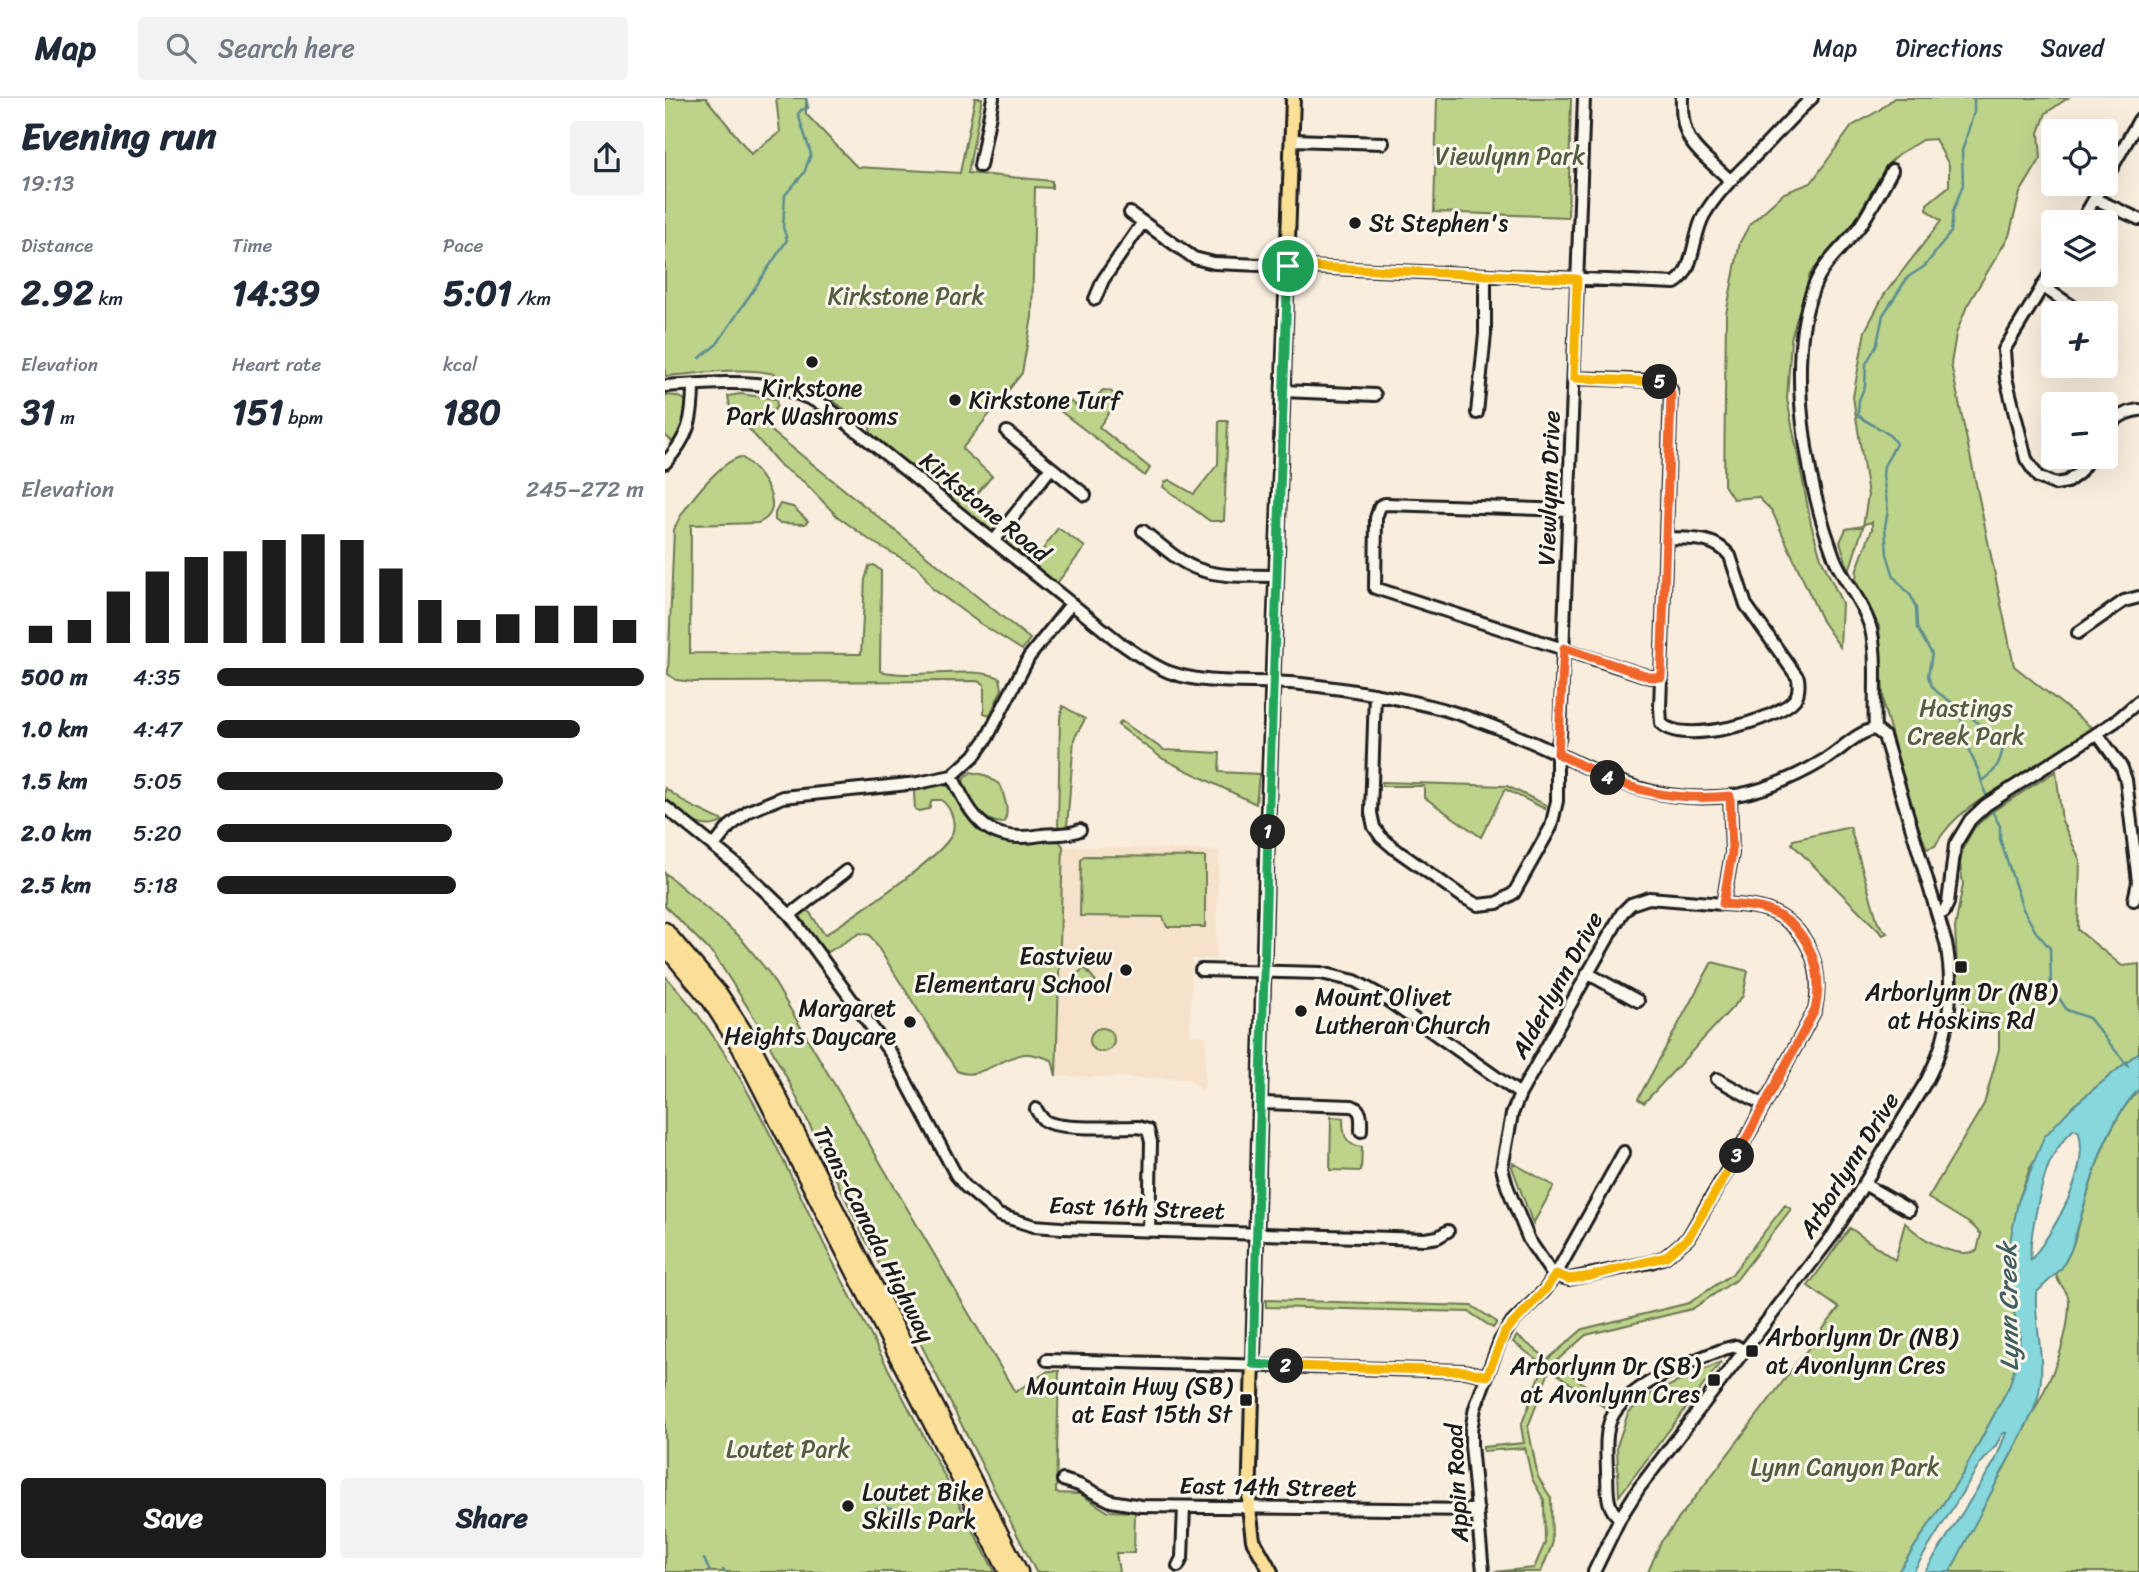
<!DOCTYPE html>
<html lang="en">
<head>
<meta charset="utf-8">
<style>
  :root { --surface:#fff; --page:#f2f2f3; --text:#1f2937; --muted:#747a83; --line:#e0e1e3; --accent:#1c1c1c }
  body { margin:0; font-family:Sriracha,sans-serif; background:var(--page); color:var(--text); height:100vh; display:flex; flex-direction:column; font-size:26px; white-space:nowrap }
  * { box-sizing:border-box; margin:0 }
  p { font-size:23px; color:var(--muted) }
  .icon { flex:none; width:38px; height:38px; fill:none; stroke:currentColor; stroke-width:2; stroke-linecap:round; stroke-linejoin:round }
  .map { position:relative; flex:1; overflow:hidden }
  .drawer { display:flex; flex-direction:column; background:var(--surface); width:665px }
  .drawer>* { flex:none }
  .buttons { position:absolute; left:1376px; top:21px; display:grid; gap:14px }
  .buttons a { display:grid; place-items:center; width:77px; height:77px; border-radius:7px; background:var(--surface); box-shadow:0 7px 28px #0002; font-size:35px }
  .pin { position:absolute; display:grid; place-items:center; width:60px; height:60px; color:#fff; margin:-30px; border:4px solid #fff; border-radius:50%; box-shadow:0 2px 7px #0007 }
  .km { position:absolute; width:35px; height:35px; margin:-18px; border-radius:50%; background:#222; color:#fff; font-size:19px; line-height:35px; text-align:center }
  .round { display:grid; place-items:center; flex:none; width:74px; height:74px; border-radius:7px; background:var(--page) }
  .summary { display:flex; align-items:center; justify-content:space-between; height:119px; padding:0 21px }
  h1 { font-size:38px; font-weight:800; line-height:52px }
  .metrics { display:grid; grid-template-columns:repeat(3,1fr); gap:10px; height:119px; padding:7px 21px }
  .metrics div { display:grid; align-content:center }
  .metrics b { font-size:35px; font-weight:800 }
  .metrics small { font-size:19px; font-weight:400 }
  .metrics p { font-size:19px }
  .chart { height:196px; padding:14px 21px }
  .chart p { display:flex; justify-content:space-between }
  .chart svg { width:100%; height:126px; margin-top:7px; stroke:var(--accent); stroke-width:6 }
  .cta { display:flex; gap:14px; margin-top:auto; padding:14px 21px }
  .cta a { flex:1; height:80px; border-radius:7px; background:var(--accent); color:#fff; font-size:28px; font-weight:800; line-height:80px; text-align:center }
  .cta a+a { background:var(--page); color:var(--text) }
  ul { padding:0 21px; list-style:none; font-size:23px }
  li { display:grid; grid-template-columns:112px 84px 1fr; align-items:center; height:52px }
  li i { height:18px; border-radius:9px; background:var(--accent) }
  header { display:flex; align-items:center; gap:42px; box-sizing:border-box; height:98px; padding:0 35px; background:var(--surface); border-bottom:2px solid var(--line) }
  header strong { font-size:33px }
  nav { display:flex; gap:38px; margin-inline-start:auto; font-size:24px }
  .search { width:490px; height:63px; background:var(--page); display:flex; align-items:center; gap:18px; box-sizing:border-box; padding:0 24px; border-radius:7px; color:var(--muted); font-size:26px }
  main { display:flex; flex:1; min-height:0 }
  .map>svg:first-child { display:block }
  .built { fill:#f6e2ca }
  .green { fill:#bdd38a; stroke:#6c7853; stroke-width:2 }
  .water { fill:#86d8dd; stroke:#5c8d90; stroke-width:2; fill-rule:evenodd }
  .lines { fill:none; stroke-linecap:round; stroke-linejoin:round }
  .stream { stroke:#5c8d90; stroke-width:2.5 }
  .minor-casing { stroke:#1c1c1c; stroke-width:16 }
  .major-casing { stroke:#1c1c1c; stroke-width:18 }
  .highway-casing { stroke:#1c1c1c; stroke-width:19 }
  .minor { stroke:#fbf7ec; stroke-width:10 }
  .major { stroke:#fbdf96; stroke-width:12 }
  .highway { stroke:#fbdf96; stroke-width:14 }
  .split-1-casing { stroke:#fff; stroke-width:14 }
  .split-2-casing { stroke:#fff; stroke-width:14 }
  .split-3-casing { stroke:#fff; stroke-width:14 }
  .split-4-casing { stroke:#fff; stroke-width:14 }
  .split-5-casing { stroke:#fff; stroke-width:14 }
  .split-6-casing { stroke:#fff; stroke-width:14 }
  .split-1 { stroke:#22a559; stroke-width:9 }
  .split-2 { stroke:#22a559; stroke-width:9 }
  .split-3 { stroke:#f5b400; stroke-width:9 }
  .split-4 { stroke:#f0652b; stroke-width:9 }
  .split-5 { stroke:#f0652b; stroke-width:9 }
  .split-6 { stroke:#f5b400; stroke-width:9 }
  .poi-dot { fill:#1c1c1c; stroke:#fbf7ec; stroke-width:2.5 }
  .labels { text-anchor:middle; stroke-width:6; stroke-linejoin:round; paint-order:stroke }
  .park-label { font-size:24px; fill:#545c42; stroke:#fbf7ec }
  .poi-label { font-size:24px; fill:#1c1c1c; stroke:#fbf7ec; text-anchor:start }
  .street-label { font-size:24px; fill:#1c1c1c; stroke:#fbf7ec }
  .water-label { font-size:26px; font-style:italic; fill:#415e60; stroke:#fbf7ec }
</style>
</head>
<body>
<header>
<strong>Map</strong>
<div class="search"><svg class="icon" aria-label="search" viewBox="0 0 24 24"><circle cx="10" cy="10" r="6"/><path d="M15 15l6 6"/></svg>Search here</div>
<nav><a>Map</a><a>Directions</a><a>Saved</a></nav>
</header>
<main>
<section class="drawer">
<div class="summary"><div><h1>Evening run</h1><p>19:13</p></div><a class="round"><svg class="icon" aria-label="share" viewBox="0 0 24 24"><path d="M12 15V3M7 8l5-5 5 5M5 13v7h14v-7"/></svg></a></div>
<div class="metrics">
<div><p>Distance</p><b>2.92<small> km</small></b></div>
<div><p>Time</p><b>14:39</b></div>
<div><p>Pace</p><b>5:01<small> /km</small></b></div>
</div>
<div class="metrics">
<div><p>Elevation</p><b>31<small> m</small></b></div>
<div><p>Heart rate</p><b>151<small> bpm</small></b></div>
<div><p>kcal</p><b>180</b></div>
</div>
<div class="chart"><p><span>Elevation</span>245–272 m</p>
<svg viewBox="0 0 160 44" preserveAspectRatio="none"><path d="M5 44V38M15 44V36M25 44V26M35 44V19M45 44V14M55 44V12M65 44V8M75 44V6M85 44V8M95 44V18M105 44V29M115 44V36M125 44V34M135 44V31M145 44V31M155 44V36"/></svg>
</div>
<ul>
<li><b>500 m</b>4:35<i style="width:100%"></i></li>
<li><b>1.0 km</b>4:47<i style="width:85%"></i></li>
<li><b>1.5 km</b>5:05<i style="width:67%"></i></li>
<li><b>2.0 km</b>5:20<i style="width:55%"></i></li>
<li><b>2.5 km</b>5:18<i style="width:56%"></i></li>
</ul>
<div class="cta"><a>Save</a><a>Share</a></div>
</section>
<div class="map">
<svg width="1474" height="1474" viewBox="0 0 1474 1474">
  <rect width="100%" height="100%" fill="#f9eddd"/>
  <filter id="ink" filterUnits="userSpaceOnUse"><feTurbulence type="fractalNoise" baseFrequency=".0143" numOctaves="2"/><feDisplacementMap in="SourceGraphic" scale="14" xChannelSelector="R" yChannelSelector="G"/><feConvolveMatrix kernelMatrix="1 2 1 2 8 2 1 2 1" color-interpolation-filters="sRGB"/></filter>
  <g filter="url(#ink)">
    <!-- built -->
    <path class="built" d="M398 748 554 753 551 861H527L525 937 541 938 539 994 523 981 391 978Z"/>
    <!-- green -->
    <path class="green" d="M0 0H41L86 56 115 34 111 0H141V16L192 69 295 75 310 0H317L303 75 387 83V90L370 89 367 219 357 275 297 351 327 378 312 396 340 420 328 435 209 340 206 337 205 328 192 318 191 320 162 298 109 279 110 276C74 268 36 276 0 278Z
      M772 0H906L903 119 769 114Z
      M1229 0H1403L1381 15 1374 35 1376 60 1355 95 1344 138 1302 208 1291 236 1286 266 1349 568 1426 629C1410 641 1395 655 1378 665 1341 688 1291 708 1270 748L1262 751 1250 720 1219 610 1214 528 1191 483 1192 471 1207 431V424L1199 426 1184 473 1175 444 1181 431 1198 428 1203 397 1188 299 1200 233 1219 197 1276 123 1262 112V106L1284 88V67L1270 41 1257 42 1234 56 1222 67 1186 129 1145 176 1126 241 1122 301 1146 426 1156 460 1177 505 1175 549 1157 523 1107 413 1093 399 1068 401 1059 387 1061 216 1075 144 1085 126 1119 95 1146 85 1187 28 1213 13Z
      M438 292 445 293 454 300 434 329 485 370 480 378 394 312 402 301 418 312Z
      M75 296 111 301 112 308 99 327 365 541 357 552 313 524 268 491 254 470 206 443 172 418 139 384 116 368 65 309 63 298Z
      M0 297 11 298 23 303 27 319 9 345 0 337Z
      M554 323H563L559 423H545L498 389 500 384 504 382 529 396 553 366Z
      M76 359C95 371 125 413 93 425L26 427 25 555 196 556 200 482 204 468 209 467 216 473 215 573C249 582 308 567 335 580L337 591 325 617 319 615V586L312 583 29 584 11 582 3 576 9 432C15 412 55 363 76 359Z
      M115 406 128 409 143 423 140 426 114 425 110 422V415Z
      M393 430 420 449 392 485 341 445 350 435 376 454Z
      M398 608 420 621 409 641 402 729 393 731 395 620Z
      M456 623 499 652 555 655 554 674 594 676 591 706 498 661 453 627Z
      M1391 673 1397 723 1415 762 1413 832 1457 868 1474 866V954L1407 1009 1365 1070 1353 1104 1341 1176 1343 1193 1355 1235 1354 1254 1345 1287 1297 1377 1233 1474H983L996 1444 1174 1210 1143 1188 1185 1130 1230 1162 1240 1125C1258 1142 1288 1161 1312 1153L1316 1136 1307 1127 1263 1100 1319 1006 1334 951V918L1301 911 1293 887 1290 830 1298 786 1295 766 1298 750 1309 730 1325 715Z
      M306 674 320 677 335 687C339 698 346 715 338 725 317 724 296 701 299 680Z
      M717 684 842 688 881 707 880 711 840 691 816 739 759 699V688H717Z
      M274 686 285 689 319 736 367 744 393 742 398 748 391 978 387 962C378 959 369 955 360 956 338 958 313 984 292 973L205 837 195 835 163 854 156 850 134 818 143 812 160 837C186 819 277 760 287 736 292 724 285 708 276 702H267L264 711 254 713 250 711 249 695 253 689Z
      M0 690 24 707 58 723C39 737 16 716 0 704Z
      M1185 729 1213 825 1222 835 1218 837 1127 746 1128 742Z
      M419 758 540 759V829H502L498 819 415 818 416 762Z
      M0 775 74 838 104 875 350 1294 383 1273H394L391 1395 415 1396 442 1413 470 1414 469 1455H451L454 1474H371L228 1191 198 1137 124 984 92 924 50 858 0 808Z
      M1047 864 1083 873 1078 898 979 1005 973 1001Z
      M420 870 434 887 424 894 410 877Z
      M0 878C77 959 118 1066 168 1164 221 1268 276 1371 330 1474H0Z
      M425 942a12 12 0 1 1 24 0a12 12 0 1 1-24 0Z
      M1474 991V1474H1285C1306 1430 1330 1388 1352 1345 1374 1303 1404 1254 1404 1204 1404 1192 1393 1188 1391 1176 1407 1159 1412 1134 1418 1112 1430 1069 1443 1024 1474 991Z
      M666 1019 678 1020C678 1035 679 1047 697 1049L696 1073 665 1072Z
      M848 1065 889 1088 868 1126 847 1069Z
      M1120 1107 1126 1111 1072 1181 1027 1211 921 1237 890 1264 941 1303 939 1309 885 1271 863 1329 873 1379 886 1400 887 1447 876 1474H828L869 1470 880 1445 879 1402 867 1381 860 1350 818 1353V1349L859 1345 856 1328 879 1267 848 1244 852 1238 883 1261 918 1231 1024 1205 1067 1176Z
      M601 1202 807 1208 832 1224 828 1230 804 1214 601 1209Z
      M1056 1264 954 1398 952 1348 963 1315 982 1298Z"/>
    <!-- water -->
    <path class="water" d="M1474 954V991C1433 1034 1424 1097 1406 1152L1397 1170 1371 1195C1369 1237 1386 1271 1368 1314L1285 1474H1260L1330 1363 1341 1335H1338L1330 1349 1315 1366 1248 1474H1233L1297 1377 1345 1287 1354 1254 1355 1235 1343 1193 1341 1176 1343 1154 1353 1104 1379 1039 1407 1009ZM1409 1031 1414 1034C1424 1075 1390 1131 1366 1162 1363 1143 1377 1080 1386 1062 1392 1050 1399 1040 1409 1031Z"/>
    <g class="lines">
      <!-- stream -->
      <path class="stream" d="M1309 0V14L1297 53 1298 87 1288 113 1286 134 1260 168 1243 179 1218 217 1212 246 1201 266 1200 288 1194 302 1193 317C1204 328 1223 330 1231 346L1219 368 1218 378 1223 412 1220 429 1222 456 1229 479 1246 498 1251 510 1252 530 1267 556 1263 578 1267 588 1272 594 1295 610C1296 624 1300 642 1305 655 1309 663 1314 672 1316 681 1319 689 1319 695 1324 703
        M35 260 52 246 122 142 118 129 120 97 139 75 146 56 133 16 136 12 143 10 141 0
        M1295 610C1303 615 1307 620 1314 626 1323 632 1334 634 1339 643 1337 660 1332 674 1317 683
        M1327 709V713L1335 728V741L1358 811 1371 834 1385 850 1386 888 1402 912 1424 920 1463 968
        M210 1410H227L233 1416
        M237 1416H249
        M39 1461 45 1474
        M58 1472 60 1474"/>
      <defs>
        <path id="minor" d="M1017 0C1015 47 1035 53 1066 83
          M627 42 718 45
          M315 68 328 0
          M1440 82 1474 22
          M1430 101 1474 121
          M465 115 529 160 549 165 1010 185C1030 173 1027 138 1039 117 1053 93 1074 74 1093 55 1111 37 1128 17 1147 0
          M1416 124 1438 86
          M1388 171 1339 252 1341 280 1361 361 1373 379 1390 386 1402 384 1414 375 1425 359
          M1377 188 1417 215
          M430 201 438 182 478 124
          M909 280 990 283 997 284 1006 292 995 609 996 625C1016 648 1112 623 1130 601 1134 595 1134 587 1133 580L1081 507 1065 458C1049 438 1025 441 1001 440
          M0 288C64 285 103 277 162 309L454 544C470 555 486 567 504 574 545 589 593 581 636 586 683 591 731 599 777 611 816 622 854 638 891 655 948 682 987 703 1052 699 1091 697 1128 681 1161 661 1177 651 1192 634 1210 631
          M618 293 710 297
          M812 315 820 236V177
          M342 334 420 397
          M1440 334C1449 321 1458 314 1474 312
          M0 365C24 339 28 321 28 287
          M904 412 720 406 715 408 711 420 710 490 985 579H996
          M478 433C495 446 513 464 533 471 557 480 586 477 611 478
          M329 443 386 370
          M1413 535 1459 503 1474 499
          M710 596 706 715 709 729 716 739 730 751 798 799 813 807 832 805 849 795 886 729 892 703V649L895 637 919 0
          M1210 631C1208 601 1214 552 1204 525 1196 501 1178 482 1169 459 1142 386 1120 266 1148 191 1157 165 1179 149 1195 128 1207 110 1217 90 1227 72
          M1432 635 1457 670 1461 682 1473 784 1469 802
          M287 678C308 722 323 747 377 737 390 735 402 738 415 732
          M0 709 77 771 125 817 227 957 291 1077 301 1089 334 1117 369 1128 396 1130 760 1141 773 1139 783 1133
          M49 748 64 729 84 713 118 699 253 685 287 678 309 658 322 640 364 559 406 506
          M1058 806C1073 807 1088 807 1102 812 1144 828 1159 871 1150 912L1087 1030 1023 1140 1000 1159 986 1164 904 1181 895 1179 885 1173 864 1142 842 1088 837 1070 847 1016 855 996 957 815 966 806 984 800 1058 806 1067 755 1065 698
          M1274 816 1279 814 1283 805 1290 747 1305 722 1321 707 1451 623 1474 603
          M125 817 181 773
          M536 872 656 875 690 883 715 897 855 996
          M922 875 973 903
          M1052 981 1099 1007
          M596 1005 687 1008C698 1012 696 1022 696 1033
          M371 1011C374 1016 376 1021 382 1024 401 1032 450 1029 473 1029L483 1032 486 1044 484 1133
          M1199 1086 1244 1112
          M382 1262 800 1273 822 1278
          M398 1382 414 1387 446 1403 476 1408 813 1412
          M955 1420C940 1410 943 1391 942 1375 942 1358 939 1338 946 1321 961 1287 1025 1264 1059 1251L1071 1248 1080 1253
          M513 1468 517 1460 519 1409
          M818 1474 806 1347V1332L810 1310 835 1243 845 1227 880 1192 891 1176 959 1054
          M929 1474 955 1420 974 1390 1168 1137 1262 982C1285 938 1290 893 1281 845L1219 638 1210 631"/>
        <path id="major" d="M606 1474 588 1442 584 1410 602 740 628 0"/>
        <path id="highway" d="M0 832 55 896 86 944 355 1474
          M0 849 45 903 75 950 342 1474"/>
      </defs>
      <!-- minor casing -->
      <use href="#minor" class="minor-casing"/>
      <!-- major casing -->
      <use href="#major" class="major-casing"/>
      <!-- highway casing -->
      <use href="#highway" class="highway-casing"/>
      <!-- minor -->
      <use href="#minor" class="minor"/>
      <!-- major -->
      <use href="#major" class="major"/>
      <!-- highway -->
      <use href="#highway" class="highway"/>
    </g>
  </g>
  <g class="lines" filter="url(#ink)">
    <defs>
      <path id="split-1" d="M603 734 623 168"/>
      <path id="split-2" d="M603 734 588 1266 621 1268"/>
      <path id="split-3" d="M621 1268 800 1273 822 1278 840 1234 880 1192 891 1176 904 1181 925 1178 1000 1159 1023 1140 1072 1058"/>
      <path id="split-4" d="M943 680C981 697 1024 702 1065 698L1067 755 1058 806C1073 807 1088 807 1102 812 1143 827 1160 871 1150 912L1072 1058"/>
      <path id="split-5" d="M943 680 893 656 899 550 985 579H996L1006 298C1006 290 1002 285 995 284"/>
      <path id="split-6" d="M623 168 912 181 909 280 995 284"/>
    </defs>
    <!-- split-1 casing -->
    <use href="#split-1" class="split-1-casing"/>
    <!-- split-2 casing -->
    <use href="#split-2" class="split-2-casing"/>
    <!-- split-3 casing -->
    <use href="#split-3" class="split-3-casing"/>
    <!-- split-4 casing -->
    <use href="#split-4" class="split-4-casing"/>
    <!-- split-5 casing -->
    <use href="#split-5" class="split-5-casing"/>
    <!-- split-6 casing -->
    <use href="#split-6" class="split-6-casing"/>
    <!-- split-1 -->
    <use href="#split-1" class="split-1"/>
    <!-- split-2 -->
    <use href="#split-2" class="split-2"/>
    <!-- split-3 -->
    <use href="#split-3" class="split-3"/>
    <!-- split-4 -->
    <use href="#split-4" class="split-4"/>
    <!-- split-5 -->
    <use href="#split-5" class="split-5"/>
    <!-- split-6 -->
    <use href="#split-6" class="split-6"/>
  </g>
  <!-- markers -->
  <g class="poi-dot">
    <circle cx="690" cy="125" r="7"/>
    <circle cx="147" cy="264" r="7"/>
    <circle cx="290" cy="302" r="7"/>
    <rect x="1289" y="862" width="14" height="14" rx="3.5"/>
    <circle cx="461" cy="872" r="7"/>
    <circle cx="636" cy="913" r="7"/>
    <circle cx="245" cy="924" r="7"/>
    <rect x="1080" y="1246" width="14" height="14" rx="3.5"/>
    <rect x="1042" y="1275" width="14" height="14" rx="3.5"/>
    <rect x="574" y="1295" width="14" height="14" rx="3.5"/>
    <circle cx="183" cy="1408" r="7"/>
  </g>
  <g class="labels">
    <!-- park labels -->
    <g class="park-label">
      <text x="845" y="66">Viewlynn Park</text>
      <text x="241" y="206">Kirkstone Park</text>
      <text x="1301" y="618">Hastings<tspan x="1301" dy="28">Creek Park</tspan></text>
      <text x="123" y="1359">Loutet Park</text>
      <text x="1180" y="1377">Lynn Canyon Park</text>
    </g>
    <!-- poi labels -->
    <g class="poi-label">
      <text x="704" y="133">St Stephen's</text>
      <text x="147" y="298" text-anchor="middle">Kirkstone<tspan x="147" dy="28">Park Washrooms</tspan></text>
      <text x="304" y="310">Kirkstone Turf</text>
      <text x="447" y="866" text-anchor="end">Eastview<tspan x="447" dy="28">Elementary School</tspan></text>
      <text x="1296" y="902" text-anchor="middle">Arborlynn Dr (NB)<tspan x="1296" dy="28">at Hoskins Rd</tspan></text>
      <text x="650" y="907">Mount Olivet<tspan x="650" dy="28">Lutheran Church</tspan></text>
      <text x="231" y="918" text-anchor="end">Margaret<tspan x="231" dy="28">Heights Daycare</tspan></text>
      <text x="1101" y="1247">Arborlynn Dr (NB)<tspan x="1101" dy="28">at Avonlynn Cres</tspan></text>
      <text x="1035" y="1276" text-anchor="end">Arborlynn Dr (SB)<tspan x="1035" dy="28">at Avonlynn Cres</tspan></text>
      <text x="567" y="1296" text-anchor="end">Mountain Hwy (SB)<tspan x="567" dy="28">at East 15th St</tspan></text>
      <text x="197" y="1402">Loutet Bike<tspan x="197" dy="28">Skills Park</tspan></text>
    </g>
    <!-- street labels -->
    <g class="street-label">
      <text transform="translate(884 390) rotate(-88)" y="8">Viewlynn Drive</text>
      <text transform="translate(320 409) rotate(39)" y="8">Kirkstone Road</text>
      <text transform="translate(892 887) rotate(-61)" y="8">Alderlynn Drive</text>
      <text transform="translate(1184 1067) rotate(-58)" y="8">Arborlynn Drive</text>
      <text transform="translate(472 1110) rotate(2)" y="8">East 16th Street</text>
      <text transform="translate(209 1136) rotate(63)" y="8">Trans-Canada Highway</text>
      <text transform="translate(792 1385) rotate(-93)" y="8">Appin Road</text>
      <text transform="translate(603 1389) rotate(1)" y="8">East 14th Street</text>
    </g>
    <!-- water labels -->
    <g class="water-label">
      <text transform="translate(1343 1209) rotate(-91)" y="9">Lynn Creek</text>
    </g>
  </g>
</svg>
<div class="buttons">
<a><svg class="icon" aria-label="locate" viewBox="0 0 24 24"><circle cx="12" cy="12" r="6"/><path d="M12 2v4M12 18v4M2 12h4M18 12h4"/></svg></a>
<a><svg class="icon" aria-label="layers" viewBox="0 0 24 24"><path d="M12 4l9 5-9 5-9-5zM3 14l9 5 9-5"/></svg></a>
<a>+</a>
<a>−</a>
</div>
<div class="pin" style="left:623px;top:168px;background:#1e9e55"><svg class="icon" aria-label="arrive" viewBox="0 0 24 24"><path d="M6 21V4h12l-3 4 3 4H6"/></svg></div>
<b class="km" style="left:603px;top:734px">1</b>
<b class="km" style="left:621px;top:1268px">2</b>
<b class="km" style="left:1072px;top:1058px">3</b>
<b class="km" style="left:943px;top:680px">4</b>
<b class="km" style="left:995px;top:284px">5</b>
</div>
</main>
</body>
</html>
